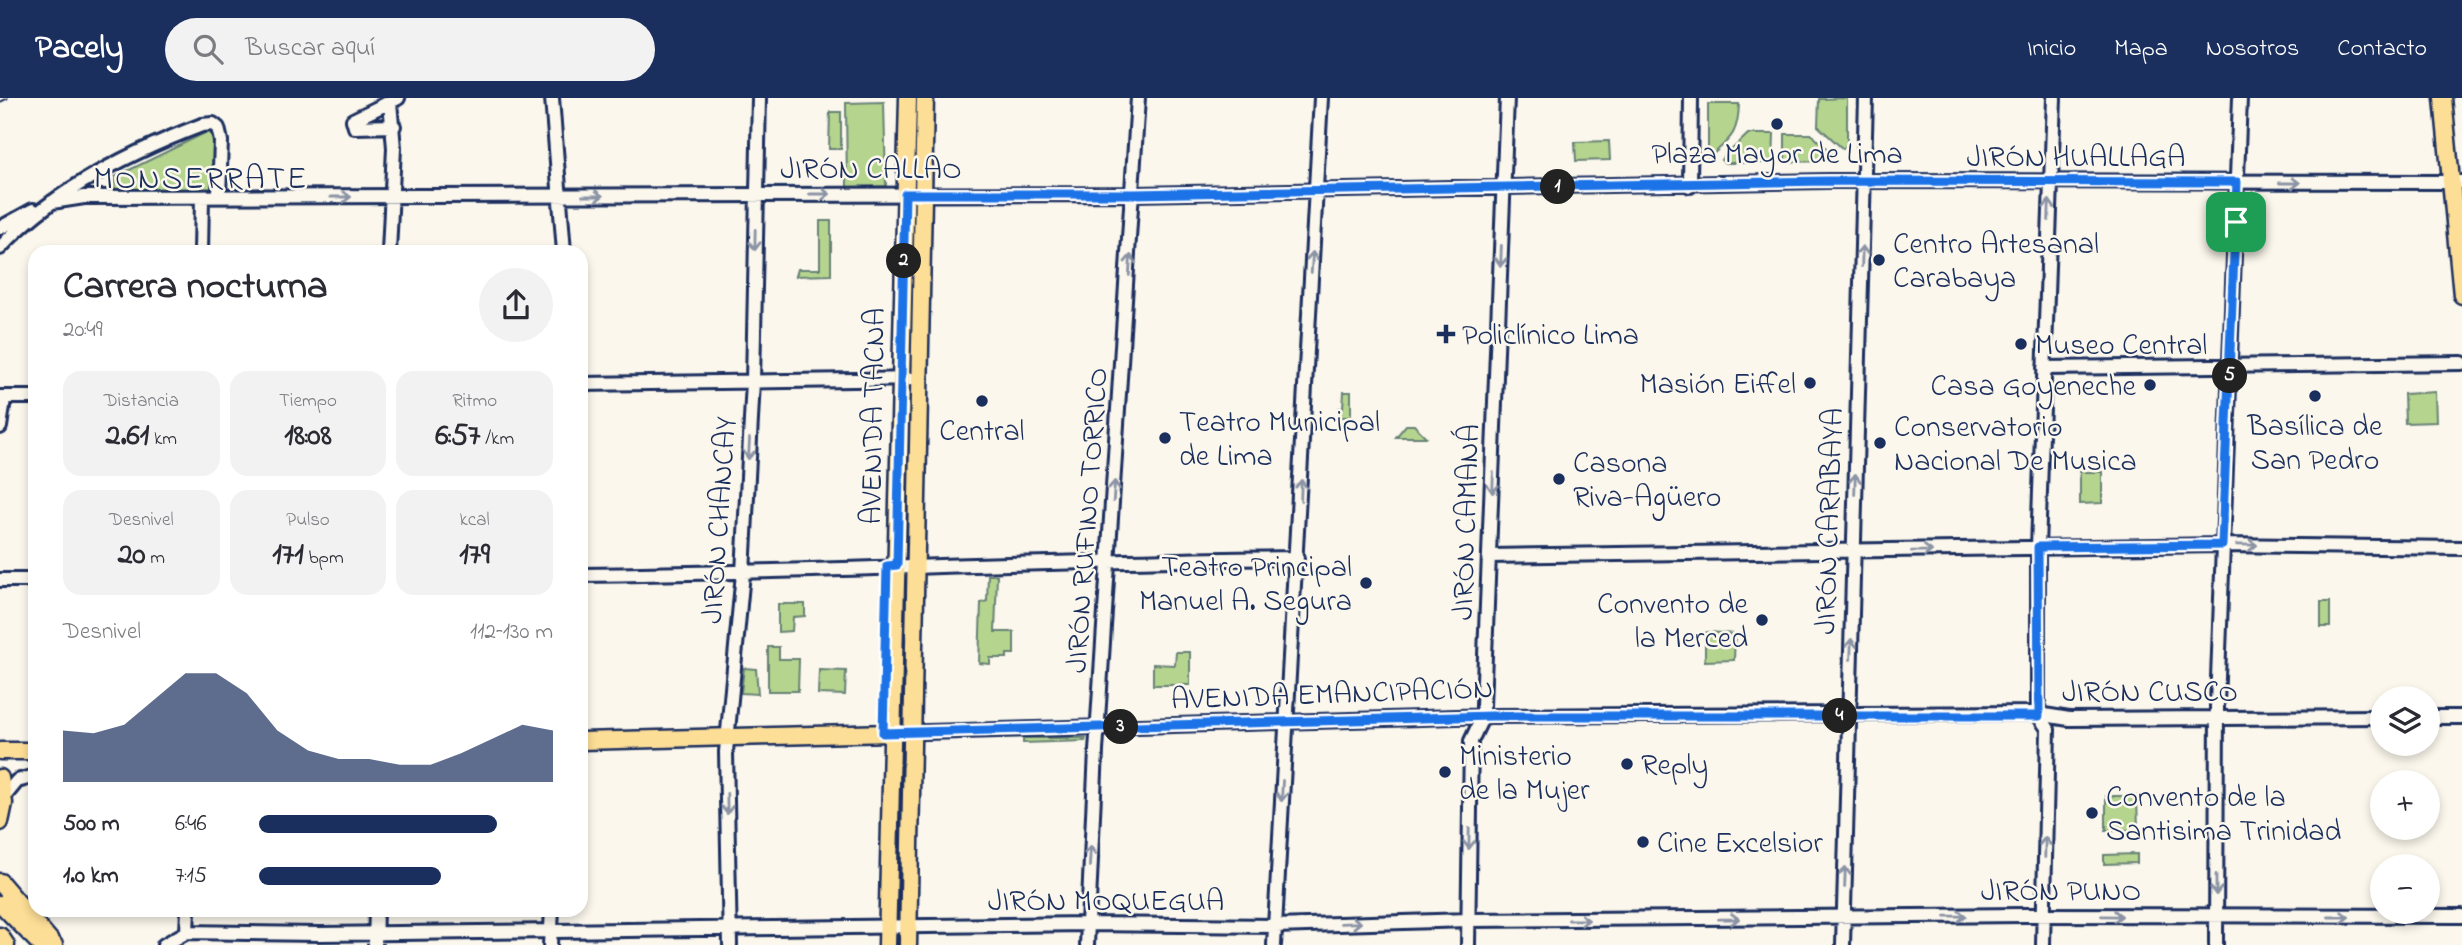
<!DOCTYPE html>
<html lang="es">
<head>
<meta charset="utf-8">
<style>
  :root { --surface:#fff; --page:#f2f2f3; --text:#2b2b33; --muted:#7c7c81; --accent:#1b2f5e }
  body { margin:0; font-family:"Indie Flower",sans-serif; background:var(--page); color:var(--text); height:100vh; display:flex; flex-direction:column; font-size:26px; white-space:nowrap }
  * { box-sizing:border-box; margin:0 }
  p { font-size:23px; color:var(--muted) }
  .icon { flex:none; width:38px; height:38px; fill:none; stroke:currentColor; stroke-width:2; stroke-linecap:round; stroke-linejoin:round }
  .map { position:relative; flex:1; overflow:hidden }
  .sheet { position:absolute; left:28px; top:147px; width:560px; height:672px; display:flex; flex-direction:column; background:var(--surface); border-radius:21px; box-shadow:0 4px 10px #0003 }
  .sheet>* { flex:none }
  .buttons { position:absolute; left:2370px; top:588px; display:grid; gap:14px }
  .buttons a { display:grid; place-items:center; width:70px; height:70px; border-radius:50%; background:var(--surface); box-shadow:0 4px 10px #0003; font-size:35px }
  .pin { position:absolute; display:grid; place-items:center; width:60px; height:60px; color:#fff; margin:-30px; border-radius:14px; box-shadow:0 4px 10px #0006 }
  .km { position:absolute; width:35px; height:35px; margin:-18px; border-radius:50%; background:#222; color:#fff; font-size:19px; line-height:35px; text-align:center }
  .round { display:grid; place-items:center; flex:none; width:74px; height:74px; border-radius:37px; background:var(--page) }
  .headline { display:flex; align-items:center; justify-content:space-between; height:119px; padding:0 35px }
  h1 { font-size:38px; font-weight:700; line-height:52px }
  .figures { display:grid; grid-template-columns:repeat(3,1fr); gap:10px; height:119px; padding:7px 35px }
  .figures div { display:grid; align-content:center; border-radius:18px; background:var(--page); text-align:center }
  .figures b { font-size:30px; font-weight:700 }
  .figures small { font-size:19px; font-weight:400 }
  .figures p { font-size:19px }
  .chart { height:196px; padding:14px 35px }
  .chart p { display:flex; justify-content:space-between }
  .chart svg { width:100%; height:126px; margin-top:7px; fill:var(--accent); opacity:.7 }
  ul { padding:0 35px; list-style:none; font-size:23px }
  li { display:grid; grid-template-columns:112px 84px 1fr; align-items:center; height:52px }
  li i { height:18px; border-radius:9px; background:var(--accent) }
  header { display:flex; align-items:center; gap:42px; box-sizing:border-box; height:98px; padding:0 35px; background:var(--accent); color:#fff }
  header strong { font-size:33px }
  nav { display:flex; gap:38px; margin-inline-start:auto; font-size:24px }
  .search { width:490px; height:63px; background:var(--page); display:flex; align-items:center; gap:18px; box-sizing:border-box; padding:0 24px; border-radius:38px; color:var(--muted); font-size:26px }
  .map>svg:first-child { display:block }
  .green { fill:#b5d58e; stroke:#688276; stroke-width:2 }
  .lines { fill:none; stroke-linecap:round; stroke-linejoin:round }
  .minor-casing { stroke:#1b2f5e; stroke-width:18 }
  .major-casing { stroke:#1b2f5e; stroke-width:21 }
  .minor { stroke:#fbf7ec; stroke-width:12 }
  .major { stroke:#fdde96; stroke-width:16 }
  .rail { stroke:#1b2f5e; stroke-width:2.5; stroke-dasharray:10 5; stroke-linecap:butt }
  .oneway { stroke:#8b93a5 }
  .route-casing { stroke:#fff; stroke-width:14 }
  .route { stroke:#1a73e8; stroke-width:9 }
  .poi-dot { fill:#1b2f5e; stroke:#fbf7ec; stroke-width:2.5 }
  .labels { text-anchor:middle; stroke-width:5; stroke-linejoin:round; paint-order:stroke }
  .poi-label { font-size:30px; fill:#1b2f5e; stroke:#fbf7ec; text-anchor:start }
  .street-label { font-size:30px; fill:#1b2f5e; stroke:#fbf7ec }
  .neighbourhood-label { font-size:32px; letter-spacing:2px; fill:#1b2f5e; stroke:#fbf7ec }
</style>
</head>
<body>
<header>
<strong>Pacely</strong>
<div class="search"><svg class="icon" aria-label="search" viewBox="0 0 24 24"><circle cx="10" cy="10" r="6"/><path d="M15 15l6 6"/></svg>Buscar aquí</div>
<nav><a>Inicio</a><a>Mapa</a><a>Nosotros</a><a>Contacto</a></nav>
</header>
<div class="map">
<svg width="2462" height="847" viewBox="0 0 2462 847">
  <rect width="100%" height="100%" fill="#fbf7ec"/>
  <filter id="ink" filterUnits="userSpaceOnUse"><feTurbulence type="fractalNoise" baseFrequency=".0143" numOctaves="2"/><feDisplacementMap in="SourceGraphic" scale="14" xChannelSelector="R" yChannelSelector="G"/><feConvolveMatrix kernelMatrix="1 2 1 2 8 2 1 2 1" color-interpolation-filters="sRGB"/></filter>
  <g filter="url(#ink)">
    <!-- green -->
    <path class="green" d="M1847 0V46L1843 51 1818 28 1819 1Z
      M884 4 886 88 847 89 846 5Z
      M1708 6H1739C1738 38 1730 40 1708 61Z
      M830 14H841V51H829Z
      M211 32 218 33 214 94H114L115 79Z
      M1748 36H1774L1773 65H1725L1721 62Z
      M1785 36H1811L1835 58 1831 63 1785 64Z
      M1609 43 1610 62 1576 63 1575 44Z
      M820 123H831V177L796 178 798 171H820Z
      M1344 294H1351V319H1339V310H1343Z
      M2435 294 2436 324 2405 325 2404 296Z
      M1406 327H1414L1426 339H1396Z
      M2080 374H2102V405L2080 406Z
      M988 477H997L995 534H1014V556H1007V560H990V566L979 565 981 505 987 503Z
      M2321 504H2330V529H2321Z
      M778 506H805V518L793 519 792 533 778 534Z
      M1708 534 1735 536 1734 562 1705 563V535Z
      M768 549H779V561H799L798 593H768Z
      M1176 554H1190V587H1153V566L1175 567Z
      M744 570 756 571 758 596 741 595Z
      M819 572 846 573 845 597 818 596Z
      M1023 640H1086L1085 643 1023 645Z
      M2137 698 2138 732H2106V698Z
      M2137 756V765L2104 766V757Z"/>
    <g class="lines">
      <defs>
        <path id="minor" d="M552 0 564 154
          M394 28 355 29 353 22 398 0
          M1690 88 1691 0
          M52 104 84 99 1134 96 1828 83 2462 84
          M0 130 33 112
          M0 150C51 94 131 54 202 27L213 26 218 30 221 43 219 98
          M201 154 202 99
          M389 154 394 50 390 4
          M2044 270 2462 265
          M581 286 921 281
          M0 299H35
          M0 329 4 301
          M1490 458 2222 447 2462 450
          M581 477C820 474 1058 462 1297 460
          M0 482H35
          M2427 619H2462
          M891 635 1492 618 2032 615 2069 621 2382 619
          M4 699 17 683 35 678
          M187 834 188 812
          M164 847 187 834 320 836 1087 826 1275 828 1468 822 2026 817 2462 818
          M375 847 376 812
          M550 847 552 812
          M730 847 726 654 743 475 753 283 759 0
          M1087 847 1096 653 1138 0
          M1274 847 1321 0
          M1468 847 1471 643 1483 618V608L1507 0
          M1843 847 1866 0
          M2043 847 2048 631 2039 618 2038 606V449L2054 0
          M2216 847 2217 606 2240 0"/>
        <path id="major" d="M2443 0 2462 197
          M581 643 891 635
          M0 653H35
          M0 680 4 705 0 724
          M0 784 54 847
          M1 806 41 847
          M0 838 6 847
          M887 847 908 0
          M908 847 925 0"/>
      </defs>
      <!-- minor casing -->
      <use href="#minor" class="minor-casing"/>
      <!-- major casing -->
      <use href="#major" class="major-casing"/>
      <!-- minor -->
      <use href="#minor" class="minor"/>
      <!-- major -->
      <use href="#major" class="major"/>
      <!-- rail -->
      <path class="rail" d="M0 4 8 0"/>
    </g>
    <!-- one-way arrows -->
    <defs><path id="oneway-shaft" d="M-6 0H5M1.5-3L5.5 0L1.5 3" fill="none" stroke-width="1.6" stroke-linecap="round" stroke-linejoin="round" transform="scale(1.75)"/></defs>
    <g class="oneway">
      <use href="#oneway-shaft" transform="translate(2290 85)"/>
      <use href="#oneway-shaft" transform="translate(820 96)"/>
      <use href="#oneway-shaft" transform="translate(593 98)"/>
      <use href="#oneway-shaft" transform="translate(341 99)"/>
      <use href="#oneway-shaft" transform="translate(2049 112) rotate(-88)"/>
      <use href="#oneway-shaft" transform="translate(755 142) rotate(91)"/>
      <use href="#oneway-shaft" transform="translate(1501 158) rotate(92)"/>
      <use href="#oneway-shaft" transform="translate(1862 158) rotate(-88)"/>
      <use href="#oneway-shaft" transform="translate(1312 164) rotate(-86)"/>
      <use href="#oneway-shaft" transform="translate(1130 167) rotate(-86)"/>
      <use href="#oneway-shaft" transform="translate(749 351) rotate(93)"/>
      <use href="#oneway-shaft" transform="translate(1493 385) rotate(92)"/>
      <use href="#oneway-shaft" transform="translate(1855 386) rotate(-88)"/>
      <use href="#oneway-shaft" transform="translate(1301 392) rotate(-88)"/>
      <use href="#oneway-shaft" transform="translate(1114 393) rotate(-86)"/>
      <use href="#oneway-shaft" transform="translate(2247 447) rotate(1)"/>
      <use href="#oneway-shaft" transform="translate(1922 453) rotate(-1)"/>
      <use href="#oneway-shaft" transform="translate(1851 551) rotate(-88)"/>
      <use href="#oneway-shaft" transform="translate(1282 693) rotate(93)"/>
      <use href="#oneway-shaft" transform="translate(727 706) rotate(89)"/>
      <use href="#oneway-shaft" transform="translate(1469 741) rotate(91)"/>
      <use href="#oneway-shaft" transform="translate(2045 749) rotate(-89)"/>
      <use href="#oneway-shaft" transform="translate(1090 758) rotate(-87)"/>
      <use href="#oneway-shaft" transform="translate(1845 779) rotate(-88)"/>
      <use href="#oneway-shaft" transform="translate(2216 787) rotate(90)"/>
      <use href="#oneway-shaft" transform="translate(1956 818) rotate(-1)"/>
      <use href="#oneway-shaft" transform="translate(2112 818) rotate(1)"/>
      <use href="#oneway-shaft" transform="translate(2339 819)"/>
      <use href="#oneway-shaft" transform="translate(1729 821) rotate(-1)"/>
      <use href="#oneway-shaft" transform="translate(1579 822)"/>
      <use href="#oneway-shaft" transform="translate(1351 825) rotate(-2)"/>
    </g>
  </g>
  <g class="lines" filter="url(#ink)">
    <defs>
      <path id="route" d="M1828 83 2237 84 2222 447 2038 449 2039 618H1492L883 635 887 468 897 467 905 96H1134Z"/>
    </defs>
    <!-- route casing -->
    <use href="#route" class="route-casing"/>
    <!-- route -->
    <use href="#route" class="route"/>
  </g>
  <!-- markers -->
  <g class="poi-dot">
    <circle cx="1777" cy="26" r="7"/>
    <circle cx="1879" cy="162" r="7"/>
    <path d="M1442.5 225.5h7v7h7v7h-7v7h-7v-7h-7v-7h7z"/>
    <circle cx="2021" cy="246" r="7"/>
    <circle cx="1810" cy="285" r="7"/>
    <circle cx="2150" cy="287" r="7"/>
    <circle cx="2315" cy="298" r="7"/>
    <circle cx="982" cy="303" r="7"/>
    <circle cx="1165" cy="340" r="7"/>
    <circle cx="1880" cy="345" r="7"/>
    <circle cx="1559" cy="381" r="7"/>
    <circle cx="1366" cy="485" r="7"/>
    <circle cx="1762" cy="522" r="7"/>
    <circle cx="1627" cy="666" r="7"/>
    <circle cx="1445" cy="674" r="7"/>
    <circle cx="2092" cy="715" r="7"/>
    <circle cx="1643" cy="744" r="7"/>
  </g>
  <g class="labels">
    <!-- poi labels -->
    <g class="poi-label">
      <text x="1777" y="65" text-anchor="middle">Plaza Mayor de Lima</text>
      <text x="1893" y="155">Centro Artesanal<tspan x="1893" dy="34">Carabaya</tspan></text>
      <text x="1462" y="246">Policlínico Lima</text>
      <text x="2035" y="256">Museo Central</text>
      <text x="1796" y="295" text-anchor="end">Masión Eiffel</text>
      <text x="2136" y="297" text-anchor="end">Casa Goyeneche</text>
      <text x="1179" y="333">Teatro Municipal<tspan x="1179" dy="34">de Lima</tspan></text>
      <text x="2315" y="337" text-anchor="middle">Basílica de<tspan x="2315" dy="34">San Pedro</tspan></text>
      <text x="1894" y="338">Conservatorio<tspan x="1894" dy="34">Nacional De Musica</tspan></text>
      <text x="982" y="342" text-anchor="middle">Central</text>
      <text x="1573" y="374">Casona<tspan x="1573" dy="34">Riva-Agüero</tspan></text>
      <text x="1352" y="478" text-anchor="end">Teatro Principal<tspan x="1352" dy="34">Manuel A. Segura</tspan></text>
      <text x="1748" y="515" text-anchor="end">Convento de<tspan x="1748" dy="34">la Merced</tspan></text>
      <text x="1459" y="667">Ministerio<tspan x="1459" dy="34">de la Mujer</tspan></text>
      <text x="1641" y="676">Reply</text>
      <text x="2106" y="708">Convento de la<tspan x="2106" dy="34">Santisima Trinidad</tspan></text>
      <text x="1657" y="754">Cine Excelsior</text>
    </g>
    <!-- street labels -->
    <g class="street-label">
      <text x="2076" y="68">JIRÓN HUALLAGA</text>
      <text x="871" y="80">JIRÓN CALLAO</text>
      <text transform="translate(872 318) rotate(-89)" y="10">AVENIDA TACNA</text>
      <text transform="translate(718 422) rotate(-86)" y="10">JIRÓN CHANCAY</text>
      <text transform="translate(1086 422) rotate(-86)" y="10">JIRÓN RUFINO TORRICO</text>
      <text transform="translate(1828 423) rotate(-88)" y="10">JIRÓN CARABAYA</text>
      <text transform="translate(1465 424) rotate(-88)" y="10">JIRÓN CAMANÁ</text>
      <text x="2150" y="603">JIRÓN CUSCO</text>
      <text transform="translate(1332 595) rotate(-2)" y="10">AVENIDA EMANCIPACIÓN</text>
      <text x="2061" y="802">JIRÓN PUNO</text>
      <text x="1106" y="812">JIRÓN MOQUEGUA</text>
    </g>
    <!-- neighbourhood labels -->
    <g class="neighbourhood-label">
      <text x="201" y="90">MONSERRATE</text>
    </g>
  </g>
</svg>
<div class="buttons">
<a><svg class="icon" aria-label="layers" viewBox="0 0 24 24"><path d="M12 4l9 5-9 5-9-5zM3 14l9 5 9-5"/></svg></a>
<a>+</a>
<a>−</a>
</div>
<div class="pin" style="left:2236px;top:124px;background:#1e9e55"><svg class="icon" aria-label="arrive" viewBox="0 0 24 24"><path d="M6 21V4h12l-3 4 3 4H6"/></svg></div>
<b class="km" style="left:1558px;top:89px">1</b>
<b class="km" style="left:904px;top:163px">2</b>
<b class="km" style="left:1121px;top:629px">3</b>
<b class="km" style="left:1840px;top:618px">4</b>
<b class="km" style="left:2230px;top:278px">5</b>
<section class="sheet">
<div class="headline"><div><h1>Carrera nocturna</h1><p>20:49</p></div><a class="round"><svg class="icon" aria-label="share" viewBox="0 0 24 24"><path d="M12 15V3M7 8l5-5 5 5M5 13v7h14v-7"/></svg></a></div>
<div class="figures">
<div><p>Distancia</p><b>2.61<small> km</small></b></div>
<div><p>Tiempo</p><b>18:08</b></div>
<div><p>Ritmo</p><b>6:57<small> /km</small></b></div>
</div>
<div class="figures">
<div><p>Desnivel</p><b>20<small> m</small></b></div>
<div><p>Pulso</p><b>171<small> bpm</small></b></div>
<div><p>kcal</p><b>179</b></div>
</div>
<div class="chart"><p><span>Desnivel</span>112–130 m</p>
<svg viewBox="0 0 160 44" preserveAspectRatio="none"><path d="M0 44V26L10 27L20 24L30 15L40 6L50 6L60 13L70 26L80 33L90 36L100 36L110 38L120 38L130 34L140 29L150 24L160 26V44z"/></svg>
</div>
<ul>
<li><b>500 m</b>6:46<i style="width:81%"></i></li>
<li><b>1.0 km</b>7:15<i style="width:62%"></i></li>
</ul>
</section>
</div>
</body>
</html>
